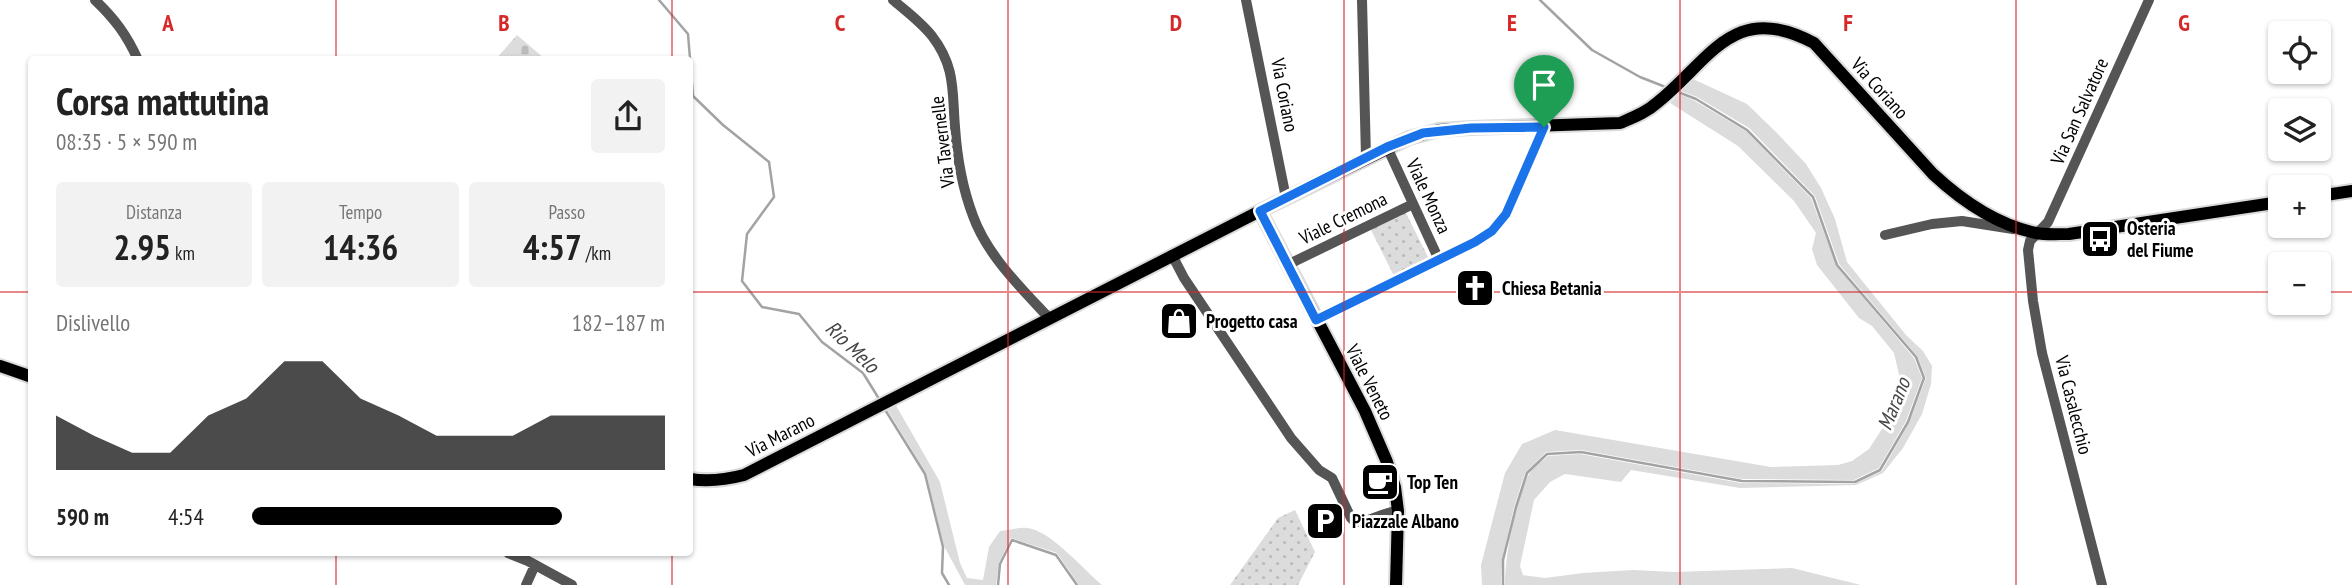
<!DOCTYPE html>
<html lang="it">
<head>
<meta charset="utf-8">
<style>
  :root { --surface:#fff; --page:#f2f2f2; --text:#222; --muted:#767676; --accent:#000 }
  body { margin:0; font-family:"PT Sans Narrow",sans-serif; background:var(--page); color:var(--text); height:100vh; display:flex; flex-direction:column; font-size:26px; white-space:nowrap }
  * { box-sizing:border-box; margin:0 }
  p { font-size:23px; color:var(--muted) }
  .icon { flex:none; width:38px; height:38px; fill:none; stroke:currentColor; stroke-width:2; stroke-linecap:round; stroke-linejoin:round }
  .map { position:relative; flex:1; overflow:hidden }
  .sheet { position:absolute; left:28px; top:56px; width:665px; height:500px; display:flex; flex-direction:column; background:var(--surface); border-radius:7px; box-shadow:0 2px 5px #0004 }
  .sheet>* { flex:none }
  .buttons { position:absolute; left:2268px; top:21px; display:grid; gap:14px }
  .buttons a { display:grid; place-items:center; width:63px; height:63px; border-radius:7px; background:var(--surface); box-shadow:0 2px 5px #0004; font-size:35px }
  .pin { position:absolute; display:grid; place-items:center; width:60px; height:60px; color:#fff; margin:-72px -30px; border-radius:50% 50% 50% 0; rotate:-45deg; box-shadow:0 0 7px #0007 }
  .pin .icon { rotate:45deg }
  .round { display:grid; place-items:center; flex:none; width:74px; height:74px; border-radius:7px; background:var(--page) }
  .headline { display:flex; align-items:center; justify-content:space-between; height:119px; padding:0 28px }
  h1 { font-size:38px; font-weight:600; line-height:52px }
  .metrics { display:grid; grid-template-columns:repeat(3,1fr); gap:10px; height:119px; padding:7px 28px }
  .metrics div { display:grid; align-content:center; border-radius:7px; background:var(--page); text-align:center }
  .metrics b { font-size:35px; font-weight:600 }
  .metrics small { font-size:19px; font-weight:400 }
  .metrics p { font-size:19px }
  .chart { height:196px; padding:14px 28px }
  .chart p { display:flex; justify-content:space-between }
  .chart svg { width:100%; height:126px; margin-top:7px; fill:var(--accent); opacity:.7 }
  ul { padding:0 28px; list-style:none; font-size:23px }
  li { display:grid; grid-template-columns:112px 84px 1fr; align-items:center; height:52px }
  li i { height:18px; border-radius:9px; background:var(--accent) }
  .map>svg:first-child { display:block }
  .green { fill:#dcdcdc }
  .cemetery { fill:url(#cemetery-stones) }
  .park { fill:url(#park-dots) }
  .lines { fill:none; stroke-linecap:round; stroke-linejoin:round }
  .stream { stroke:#a3a3a3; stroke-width:2.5 }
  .major-casing { stroke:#dbdbdb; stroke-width:16 }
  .minor { stroke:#555; stroke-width:10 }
  .major { stroke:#000; stroke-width:12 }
  .route-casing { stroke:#fff; stroke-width:14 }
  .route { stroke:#1a73e8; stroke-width:9 }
  .grid { fill:none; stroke:#d62828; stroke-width:2; stroke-opacity:0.55 }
  .labels { text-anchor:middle; stroke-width:6; stroke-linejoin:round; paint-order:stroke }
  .street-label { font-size:19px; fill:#000; stroke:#fff }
  .poi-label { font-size:19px; font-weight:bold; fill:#000; stroke:#fff; text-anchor:start }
  .water-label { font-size:21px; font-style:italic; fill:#444; stroke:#fff }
  .grid-label { font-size:23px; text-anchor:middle; font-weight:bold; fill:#d62828; stroke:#fff; stroke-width:6; stroke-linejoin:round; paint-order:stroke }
</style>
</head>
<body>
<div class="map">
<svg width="2352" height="585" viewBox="0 0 2352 585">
  <defs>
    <pattern id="cemetery-stones" width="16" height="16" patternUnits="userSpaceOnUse" patternTransform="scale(1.75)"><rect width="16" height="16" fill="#dcdcdc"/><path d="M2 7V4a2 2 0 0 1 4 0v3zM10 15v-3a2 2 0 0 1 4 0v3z" fill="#bbb"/></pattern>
    <pattern id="park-dots" width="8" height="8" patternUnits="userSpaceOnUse" patternTransform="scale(1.75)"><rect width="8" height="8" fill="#dcdcdc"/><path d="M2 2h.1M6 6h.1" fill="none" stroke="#bbb" stroke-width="1.8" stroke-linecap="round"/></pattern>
  </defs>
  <rect width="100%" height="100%" fill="#fff"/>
  <!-- green -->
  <path class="green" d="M1693 79 1747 104 1778 134 1806 164 1821 188 1835 219 1847 262 1906 335 1923 351 1932 366 1931 384 1922 414 1903 448 1883 473 1856 485 1740 488 1631 470 1621 482 1565 474 1550 482 1534 500 1520 566 1523 575 1545 578 1583 573 1633 570 1673 572 1792 568 1861 585H1505C1505 557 1515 500 1528 476 1532 468 1542 462 1548 456L1580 454 1741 483 1855 484 1882 471 1909 423 1926 378 1917 356 1839 264 1815 196 1749 128 1697 97 1681 91Z
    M1679 94 1695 101 1746 131 1811 198 1836 265 1914 358 1922 378 1906 421 1879 468 1854 480 1742 479 1581 450 1546 452 1525 473 1514 507 1502 560 1501 585H1482L1481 565 1505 473 1522 444 1555 430 1771 467 1838 465 1852 461 1869 449 1889 418 1900 379 1894 353 1872 326 1859 318 1817 265 1812 249 1816 233 1794 201 1738 146 1670 103Z
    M894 402 940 482 960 563 967 578 983 580 989 547 1000 531C1008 530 1019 527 1027 528 1049 529 1085 571 1102 585H1079L1057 553 1011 538 999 563 996 585H965L944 546 926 473 885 406Z"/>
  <!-- cemetery -->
  <path class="cemetery" d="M517 35 545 59H496Z"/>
  <!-- park -->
  <path class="park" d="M1405 211 1429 259 1394 276 1370 228Z
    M1295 510 1315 552 1298 585H1230L1278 518Z"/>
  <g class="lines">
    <!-- stream -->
    <path class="stream" d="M659 0 688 34 693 96 723 125 769 162 774 197 747 234 742 281 762 307 799 314 822 342 863 373 881 402
      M1540 0 1592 50 1640 77 1668 88
      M884 408 925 474 943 547 942 573 949 585
      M998 585 1000 564 1012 540 1056 555 1077 585
      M1503 585V560L1516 507 1527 473 1547 454 1581 452 1742 481 1855 482 1880 470 1908 422 1924 378 1916 357 1837 265 1813 197 1747 130 1696 99 1678 92"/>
    <defs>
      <path id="major" d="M2319 196 2352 191
        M1260 211 1365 411 1387 462 1395 487 1398 511 1396 585
        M0 366 32 377
        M690 479C709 482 725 480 744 475L1260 211 1409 138 1439 130 1471 128 1620 123C1634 117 1647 112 1658 102 1711 59 1734 0 1814 43L1933 174C1961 200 1997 225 2036 233 2046 235 2058 234 2069 234L2280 202"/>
    </defs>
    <!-- major casing -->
    <use href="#major" class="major-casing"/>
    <!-- minor -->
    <path class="minor" d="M95 0C114 18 127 35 138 60
      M893 0C906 11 921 22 932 36 956 67 952 92 955 127 957 157 962 187 973 216 987 255 1021 288 1049 318
      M1246 0 1286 198
      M1362 0 1366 157
      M1387 147 1439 260
      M1885 235 1932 224 1962 221 2013 229
      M1172 255 1184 278 1291 438 1319 470 1332 478 1351 518 1355 522C1370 523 1382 512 1398 511
      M1287 265 1413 204
      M1316 320 1475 242 1492 231 1506 214 1544 126
      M508 553 528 561 572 585
      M526 585 535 565
      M2102 585 2042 353 2033 301 2028 250 2030 241 2048 222 2149 0"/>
    <!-- major -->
    <use href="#major" class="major"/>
  </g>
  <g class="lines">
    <defs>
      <path id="route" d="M1544 127 1506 214 1492 231 1475 242 1316 320 1260 211 1387 147 1423 133 1471 128Z"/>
    </defs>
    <!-- route casing -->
    <use href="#route" class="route-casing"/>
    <!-- route -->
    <use href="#route" class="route"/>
  </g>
  <!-- grid -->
  <path class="grid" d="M336 0V60M672 0V60M1008 0V585M1344 0V585M1680 0V585M2016 0V585M0 292H32M690 292H2280M2319 292H2352M336 553V585M672 553V585"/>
  <!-- icons -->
  <defs>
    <symbol id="bus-square" viewBox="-11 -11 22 22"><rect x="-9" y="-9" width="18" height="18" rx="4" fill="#000" stroke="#fff"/><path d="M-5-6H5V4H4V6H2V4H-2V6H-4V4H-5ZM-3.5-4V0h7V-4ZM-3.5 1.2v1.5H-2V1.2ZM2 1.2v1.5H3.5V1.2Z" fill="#fff"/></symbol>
    <symbol id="church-square" viewBox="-11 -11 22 22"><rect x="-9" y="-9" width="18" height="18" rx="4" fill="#000" stroke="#fff"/><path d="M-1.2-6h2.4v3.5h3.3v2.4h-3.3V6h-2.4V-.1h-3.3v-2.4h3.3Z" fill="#fff"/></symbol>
    <symbol id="shop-square" viewBox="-11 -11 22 22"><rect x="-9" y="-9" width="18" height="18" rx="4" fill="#000" stroke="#fff"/><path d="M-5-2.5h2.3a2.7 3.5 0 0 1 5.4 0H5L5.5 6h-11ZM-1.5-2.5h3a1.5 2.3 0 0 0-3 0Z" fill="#fff"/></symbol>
    <symbol id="cafe-square" viewBox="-11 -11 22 22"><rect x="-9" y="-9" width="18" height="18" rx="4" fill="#000" stroke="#fff"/><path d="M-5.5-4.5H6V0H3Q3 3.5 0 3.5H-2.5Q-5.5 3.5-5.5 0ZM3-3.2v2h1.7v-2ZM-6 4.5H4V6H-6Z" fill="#fff"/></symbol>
    <symbol id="parking-square" viewBox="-11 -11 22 22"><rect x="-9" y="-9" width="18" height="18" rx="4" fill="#000" stroke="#fff"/><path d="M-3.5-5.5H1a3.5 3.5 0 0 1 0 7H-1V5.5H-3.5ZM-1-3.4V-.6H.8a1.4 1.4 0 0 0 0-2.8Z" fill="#fff"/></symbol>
  </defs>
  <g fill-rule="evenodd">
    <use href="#bus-square" x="2078" y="217" width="44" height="44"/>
    <use href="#church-square" x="1453" y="266" width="44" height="44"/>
    <use href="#shop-square" x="1157" y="299" width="44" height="44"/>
    <use href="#cafe-square" x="1358" y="460" width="44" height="44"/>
    <use href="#parking-square" x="1303" y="499" width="44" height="44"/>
  </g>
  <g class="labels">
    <!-- street labels -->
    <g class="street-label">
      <text transform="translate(1880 88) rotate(48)" y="7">Via Coriano</text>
      <text transform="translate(1285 95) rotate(79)" y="7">Via Coriano</text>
      <text transform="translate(2079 111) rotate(-66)" y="7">Via San Salvatore</text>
      <text transform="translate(942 142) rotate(-97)" y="7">Via Tavernelle</text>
      <text transform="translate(1429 196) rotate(65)" y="7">Viale Monza</text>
      <text transform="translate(1343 218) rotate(-26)" y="7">Viale Cremona</text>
      <text transform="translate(1370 382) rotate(63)" y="7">Viale Veneto</text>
      <text transform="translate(2074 405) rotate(76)" y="7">Via Casalecchio</text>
      <text transform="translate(780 435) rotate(-27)" y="7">Via Marano</text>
    </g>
    <!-- poi labels -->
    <g class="poi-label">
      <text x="2127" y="235">Osteria<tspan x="2127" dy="22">del Fiume</tspan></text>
      <text x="1502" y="295">Chiesa Betania</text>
      <text x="1206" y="328">Progetto casa</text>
      <text x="1407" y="489">Top Ten</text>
      <text x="1352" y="528">Piazzale Albano</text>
    </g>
    <!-- water labels -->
    <g class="water-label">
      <text transform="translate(852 347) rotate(44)" y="7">Rio Melo</text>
      <text transform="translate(1894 404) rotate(-68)" y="7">Marano</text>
    </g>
  </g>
  <g class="grid-label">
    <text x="168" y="31">A</text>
    <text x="504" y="31">B</text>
    <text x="840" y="31">C</text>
    <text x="1176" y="31">D</text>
    <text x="1512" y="31">E</text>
    <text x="1848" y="31">F</text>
    <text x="2184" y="31">G</text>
  </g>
</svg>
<div class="buttons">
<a><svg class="icon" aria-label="locate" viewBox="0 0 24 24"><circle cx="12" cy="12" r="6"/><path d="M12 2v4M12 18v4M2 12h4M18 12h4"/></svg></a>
<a><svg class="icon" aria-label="layers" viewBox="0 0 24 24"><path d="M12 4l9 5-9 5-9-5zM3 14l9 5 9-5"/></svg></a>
<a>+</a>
<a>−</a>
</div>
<div class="pin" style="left:1544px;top:127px;background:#1e9e55"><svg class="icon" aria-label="arrive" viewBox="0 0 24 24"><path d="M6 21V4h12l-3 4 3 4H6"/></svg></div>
<section class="sheet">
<div class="headline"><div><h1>Corsa mattutina</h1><p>08:35 · 5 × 590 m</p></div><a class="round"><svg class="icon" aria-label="share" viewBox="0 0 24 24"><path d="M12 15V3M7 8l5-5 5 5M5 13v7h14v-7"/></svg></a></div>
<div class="metrics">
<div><p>Distanza</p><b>2.95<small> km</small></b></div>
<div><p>Tempo</p><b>14:36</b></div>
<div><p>Passo</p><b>4:57<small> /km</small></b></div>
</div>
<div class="chart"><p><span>Dislivello</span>182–187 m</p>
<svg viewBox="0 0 160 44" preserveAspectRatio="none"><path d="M0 44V25L10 32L20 38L30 38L40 25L50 19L60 6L70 6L80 19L90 25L100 32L110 32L120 32L130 25L140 25L150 25L160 25V44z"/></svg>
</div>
<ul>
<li><b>590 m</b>4:54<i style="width:75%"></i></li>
</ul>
</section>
</div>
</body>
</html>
